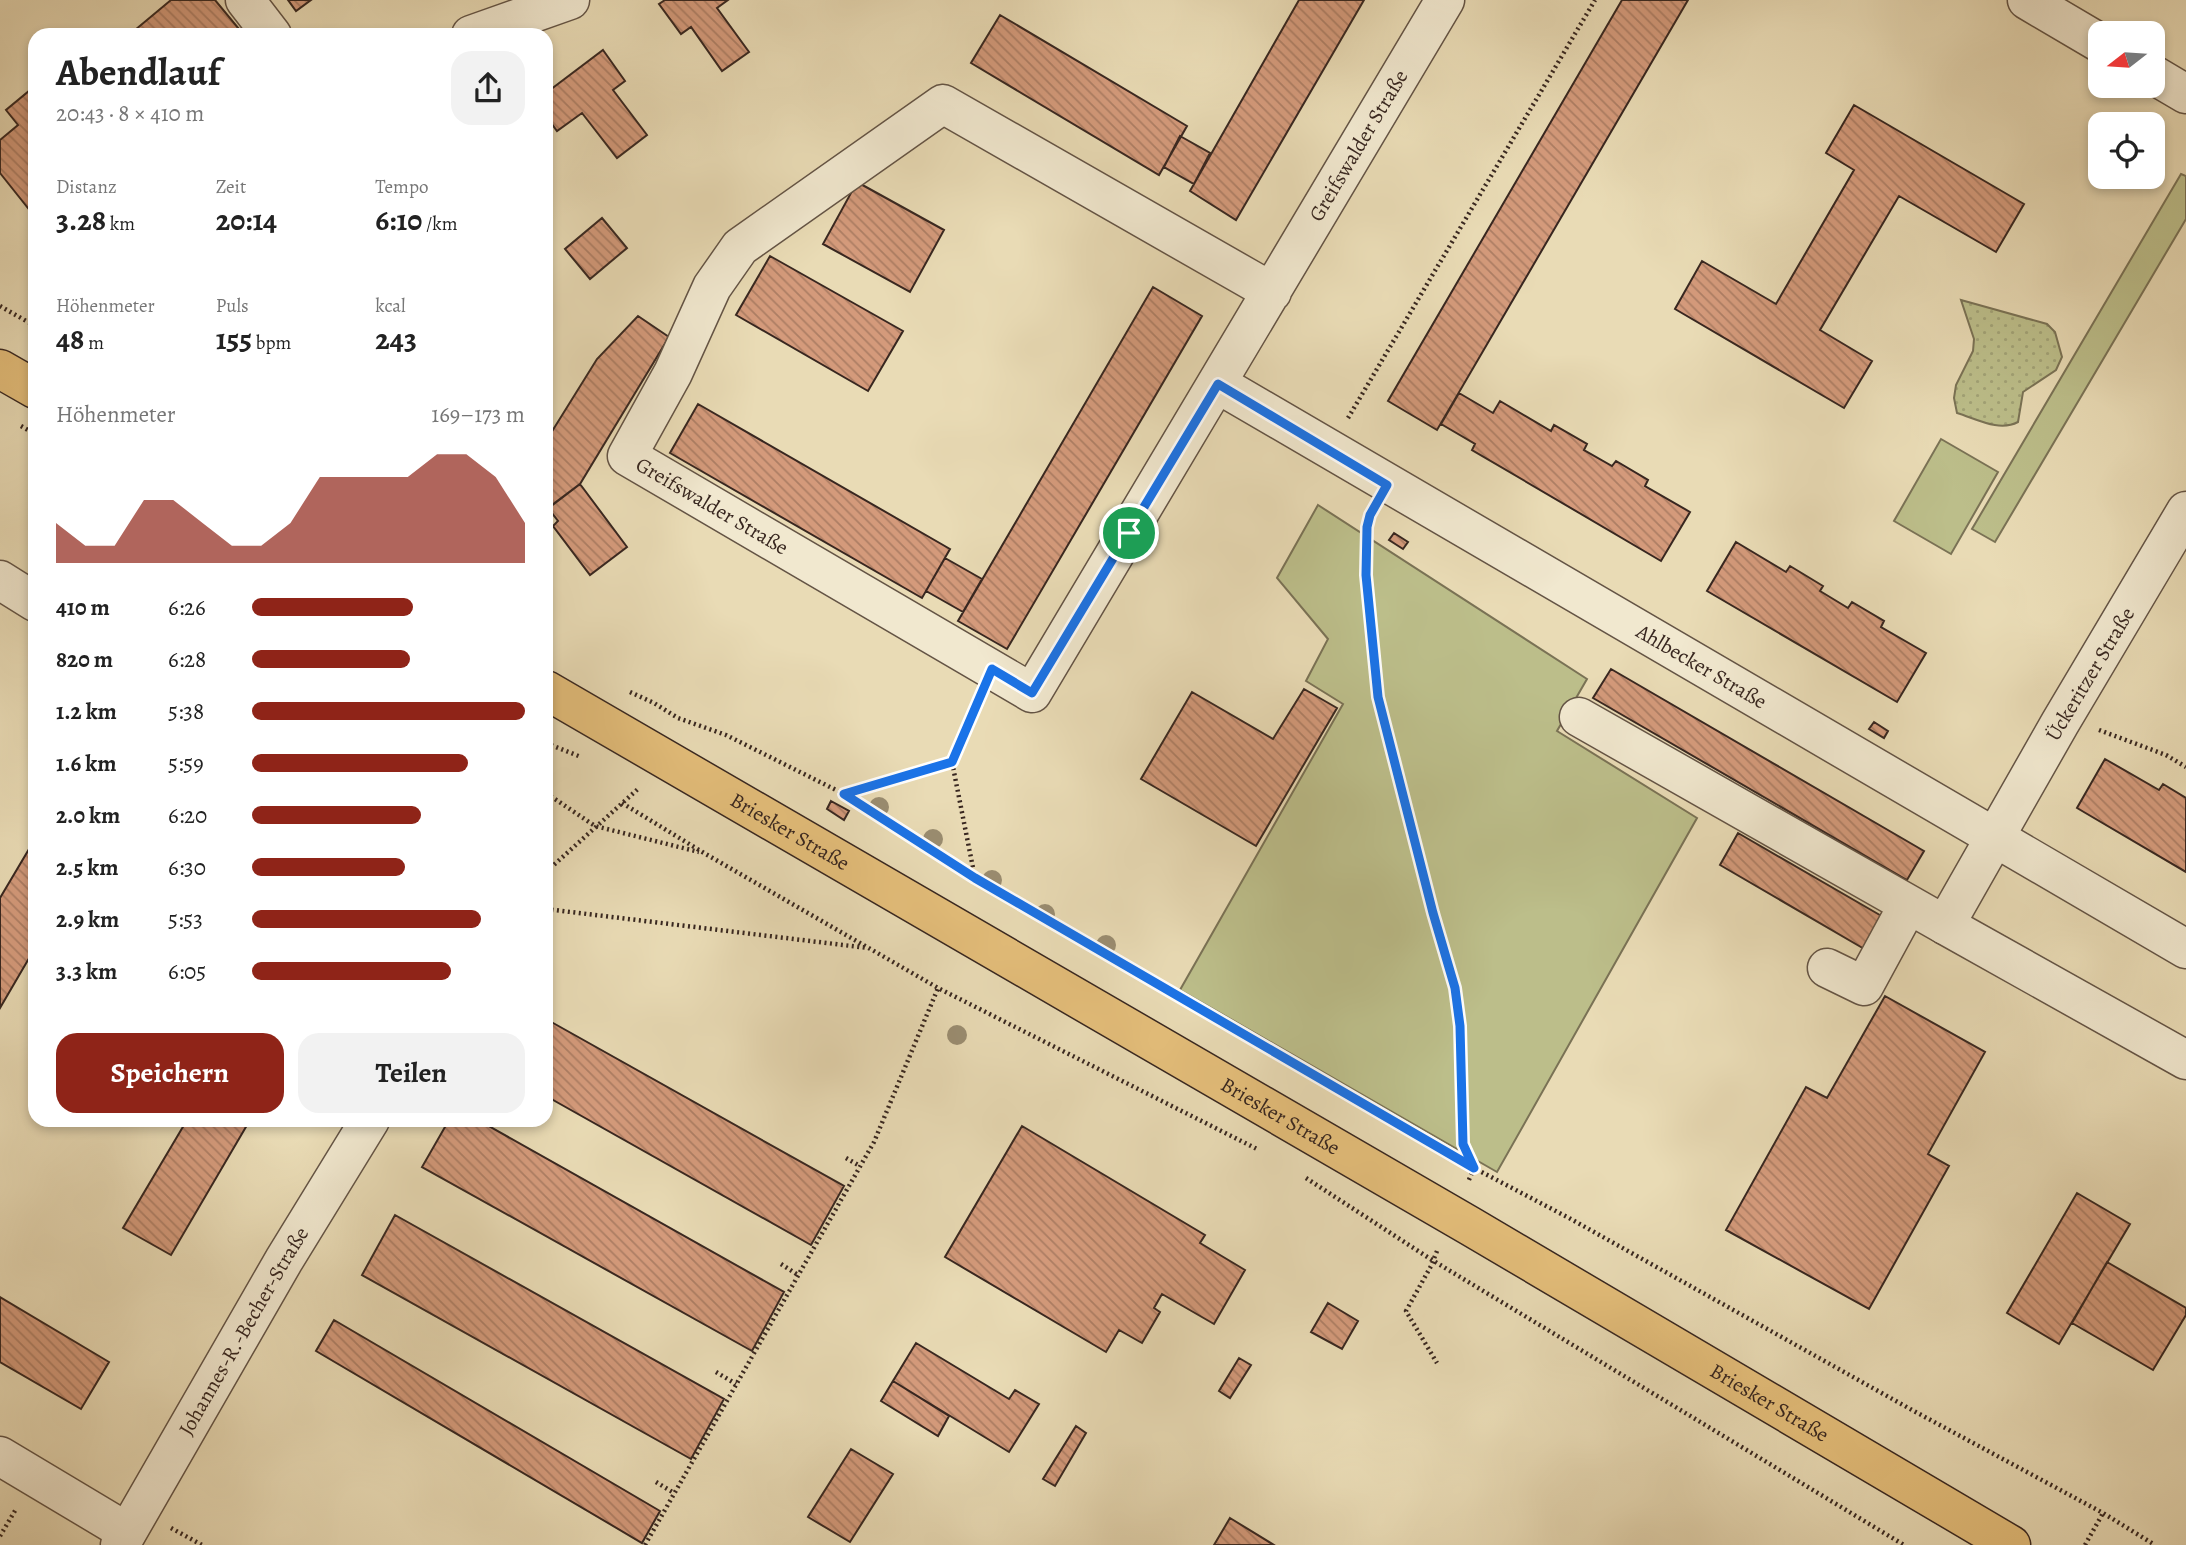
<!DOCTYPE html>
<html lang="de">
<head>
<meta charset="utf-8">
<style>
  :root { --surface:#fff; --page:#f2f2f2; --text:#222; --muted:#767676; --accent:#8f2418 }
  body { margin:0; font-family:Alegreya,serif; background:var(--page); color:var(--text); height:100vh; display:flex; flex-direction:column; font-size:26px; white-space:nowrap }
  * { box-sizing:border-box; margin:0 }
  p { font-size:23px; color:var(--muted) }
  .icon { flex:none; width:38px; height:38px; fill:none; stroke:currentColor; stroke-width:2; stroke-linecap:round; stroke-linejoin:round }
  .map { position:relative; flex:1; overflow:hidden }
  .drawer { position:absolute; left:28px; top:28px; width:525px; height:1099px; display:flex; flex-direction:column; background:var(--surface); border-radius:21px; box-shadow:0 4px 10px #0003 }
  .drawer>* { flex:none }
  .needle { width:46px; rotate:253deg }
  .tools { position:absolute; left:2088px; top:21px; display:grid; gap:14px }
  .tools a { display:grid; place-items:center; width:77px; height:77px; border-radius:14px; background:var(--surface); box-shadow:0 4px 10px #0003; font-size:35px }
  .pin { position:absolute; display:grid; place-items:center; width:60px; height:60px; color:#fff; margin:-30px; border:4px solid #fff; border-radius:50%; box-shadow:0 2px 7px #0007 }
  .round { display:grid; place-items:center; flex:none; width:74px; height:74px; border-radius:21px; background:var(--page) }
  .summary { display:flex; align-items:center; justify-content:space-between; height:119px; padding:0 28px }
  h1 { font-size:38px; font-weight:700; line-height:52px }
  .stats { display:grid; grid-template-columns:repeat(3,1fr); gap:10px; height:119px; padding:7px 28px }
  .stats div { display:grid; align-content:center }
  .stats b { font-size:30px; font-weight:700 }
  .stats small { font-size:19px; font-weight:400 }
  .stats p { font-size:19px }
  .chart { height:196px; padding:14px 28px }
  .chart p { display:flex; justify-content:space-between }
  .chart svg { width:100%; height:126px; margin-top:7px; fill:var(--accent); opacity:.7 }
  .button { display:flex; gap:14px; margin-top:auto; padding:14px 28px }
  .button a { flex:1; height:80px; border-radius:21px; background:var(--accent); color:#fff; font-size:28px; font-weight:700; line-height:80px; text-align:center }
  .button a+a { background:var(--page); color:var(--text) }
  ul { padding:0 28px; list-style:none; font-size:23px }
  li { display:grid; grid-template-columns:112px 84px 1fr; align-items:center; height:52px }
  li i { height:18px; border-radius:9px; background:var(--accent) }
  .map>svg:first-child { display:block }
  .green { fill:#bcbe8a; stroke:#7a7255; stroke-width:2 }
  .park { fill:url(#park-dots); stroke:#7a7255; stroke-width:2 }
  .building { fill:url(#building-back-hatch); stroke:#382720; stroke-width:2 }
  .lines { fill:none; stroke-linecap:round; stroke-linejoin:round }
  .minor-casing { stroke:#645445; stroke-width:41 }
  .major-casing { stroke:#382720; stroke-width:41 }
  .path { stroke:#382720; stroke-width:4.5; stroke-dasharray:2 3.5; stroke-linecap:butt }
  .minor { stroke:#f1e8cf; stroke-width:38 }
  .major { stroke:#e4be7a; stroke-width:38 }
  .tree { fill:#9a8d71 }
  .route-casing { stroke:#fff; stroke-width:14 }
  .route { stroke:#1a73e8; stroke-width:9 }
  .labels { text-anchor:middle; stroke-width:6; stroke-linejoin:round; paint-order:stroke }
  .street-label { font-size:21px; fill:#382720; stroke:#f1e8cf }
</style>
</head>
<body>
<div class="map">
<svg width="2186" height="1545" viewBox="0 0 2186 1545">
  <defs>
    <pattern id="park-dots" width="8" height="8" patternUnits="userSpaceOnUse" patternTransform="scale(1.75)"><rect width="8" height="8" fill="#bcbe8a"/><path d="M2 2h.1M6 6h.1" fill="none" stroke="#a2a377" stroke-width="1.8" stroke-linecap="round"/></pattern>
    <pattern id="building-back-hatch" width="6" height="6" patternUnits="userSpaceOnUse" patternTransform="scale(1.75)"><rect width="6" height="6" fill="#d49a7b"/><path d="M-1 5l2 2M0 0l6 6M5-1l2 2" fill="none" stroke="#ad7e64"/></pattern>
  </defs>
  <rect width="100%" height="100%" fill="#e9dbb5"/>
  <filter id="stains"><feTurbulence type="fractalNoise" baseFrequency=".00286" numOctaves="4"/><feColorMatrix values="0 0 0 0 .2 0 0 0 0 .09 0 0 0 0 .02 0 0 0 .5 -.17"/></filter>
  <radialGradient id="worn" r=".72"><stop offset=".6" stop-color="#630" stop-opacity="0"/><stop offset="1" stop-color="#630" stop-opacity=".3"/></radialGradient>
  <!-- green -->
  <path class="green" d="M2181 174 2186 176V219L1995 542 1972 529Z
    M1941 439 1998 472 1951 554 1894 521Z
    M1318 505 1587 679 1557 731 1697 818 1497 1172 1180 990 1343 704 1306 681 1328 639 1277 578Z"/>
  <!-- park -->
  <path class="park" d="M1961 300 2047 324 2055 332 2062 357 2056 370 2023 392 2018 422C1999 432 1977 419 1957 413L1954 398 1956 385 1973 351 1974 339Z"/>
  <!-- building -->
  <path class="building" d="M171 0H215L244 35H129Z
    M288 0H311L296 11Z
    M665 0H728L717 8 749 52 722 71 691 27 681 34 659 4Z
    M1299 0H1364L1236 220 1190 191Z
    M1622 0H1688L1437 430 1388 401Z
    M1000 15 1187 126 1159 175 971 63Z
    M603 50 625 81 613 90 647 135 617 158 582 113 557 131 546 116V93Z
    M35 86V217L0 173V140L18 125 6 110Z
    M1854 105 2024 204 1996 252 1899 196 1820 330 1872 361 1844 408 1675 309 1702 261 1776 304 1854 170 1826 153Z
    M1180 136 1210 153 1194 184 1164 167Z
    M857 182 944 230 910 292 823 244Z
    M602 218 627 248 590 279 565 249Z
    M770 256 903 331 868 391 736 315Z
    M1153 287 1202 316 1007 649 958 621Z
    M638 316 669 337 580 484 546 510V441L597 359Z
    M1459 393 1493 413 1500 401 1551 431 1554 425 1587 444 1584 450 1612 466 1616 461 1648 480 1645 486 1690 512 1661 561 1472 450 1475 444 1441 424Z
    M698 404 950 549 922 598 670 453Z
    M580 484 627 547 590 575 553 526 558 521 548 508Z
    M1394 533 1408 542 1403 549 1389 540Z
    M1736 542 1786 572 1790 566 1823 586 1820 591 1848 608 1852 602 1884 621 1881 627 1926 653 1897 702 1707 591Z
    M945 558 982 579 963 612 926 591Z
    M1611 669 1924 851 1907 880 1593 698Z
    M1304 689 1337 708 1256 846 1141 779 1192 692 1273 739Z
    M1874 722 1888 731 1884 738 1869 729Z
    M2105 759 2159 790 2163 784 2186 798V872L2077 808Z
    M831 801 849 811 844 820 827 809Z
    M1738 833 1885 918 1866 950 1720 865Z
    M35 839V948L0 1008V898Z
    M1885 996 1985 1052 1928 1154 1949 1166 1869 1309 1726 1230 1806 1087 1827 1098Z
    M546 1019 844 1186 811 1245 546 1096Z
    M187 1120H250L171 1255 123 1228Z
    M449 1120H478L784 1292 752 1351 422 1167Z
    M1022 1126 1205 1235 1200 1243 1245 1270 1214 1324 1162 1294 1154 1308 1160 1312 1142 1343 1119 1330 1106 1352 945 1257Z
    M2077 1193 2130 1224 2059 1344 2007 1313Z
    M395 1215 724 1399 691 1459 362 1275Z
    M2107 1262 2186 1308V1315L2153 1370 2072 1323Z
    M0 1297 109 1362 81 1409 0 1362Z
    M1328 1303 1358 1321 1342 1349 1311 1332Z
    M334 1320 660 1511 642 1543 316 1351Z
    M916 1343 1009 1399 1015 1390 1039 1404 1009 1452 893 1381Z
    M1239 1358 1251 1365 1230 1398 1219 1391Z
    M893 1381 949 1416 938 1436 881 1401Z
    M1076 1426 1086 1433 1055 1486 1043 1479Z
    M851 1449 893 1474 850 1542 808 1517Z
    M1230 1518 1274 1545H1214Z"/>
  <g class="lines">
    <defs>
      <g id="minor">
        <path d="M245 0 272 35"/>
        <path d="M2027 0 2100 43"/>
        <path d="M471 35 570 0"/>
        <path d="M2152 74 2186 94"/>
        <path id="s1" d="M1272 292 943 104 740 247 712 287 673 373 627 456 1032 693 1445 0"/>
        <path id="s2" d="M1218 384 2186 949"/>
        <path d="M2186 511 2060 723 1945 925 2186 1060"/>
        <path d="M0 580 35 602"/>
        <path d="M1579 717 1945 925"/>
        <path d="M1827 968 1864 986 1908 905"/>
        <path d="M0 1456 127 1532"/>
        <path id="s3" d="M120 1545 284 1260 370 1120"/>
      </g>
      <g id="major">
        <path d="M0 369 35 389"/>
        <path id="s4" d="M546 690 1470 1226 2011 1545"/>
      </g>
    </defs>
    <!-- minor casing -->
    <use href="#minor" class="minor-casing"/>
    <!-- major casing -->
    <use href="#major" class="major-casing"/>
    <!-- path -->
    <path class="path" d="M0 306 35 326
      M1348 418 1595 0
      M21 426 35 434
      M1369 516 1367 527 1366 575 1379 697 1433 913 1456 988 1460 1026 1463 1144 1474 1168 1468 1182
      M630 692 654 703 678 718 726 735 844 794 882 816 975 879 1474 1168 1569 1218 1912 1410 2103 1513 2155 1545
      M2099 730 2166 755 2186 767
      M546 743 581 757
      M546 793 595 826 699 852
      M846 793 952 762
      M622 803 704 853 938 988 1257 1149
      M546 872 639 788
      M975 878 952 762 977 705
      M546 909 868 948
      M846 1158 860 1166
      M1306 1178 1432 1260 1904 1545
      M1437 1251 1431 1266 1406 1311 1437 1363
      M781 1264 798 1275
      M716 1372 736 1384
      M656 1482 674 1493
      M171 1528 202 1545
      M0 1536 16 1509
      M645 1545 874 1142 938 988
      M2085 1545 2103 1513"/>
    <!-- minor -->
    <use href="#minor" class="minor"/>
    <!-- major -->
    <use href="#major" class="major"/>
  </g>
  <!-- trees -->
  <g class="tree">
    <circle cx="879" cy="807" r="10"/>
    <circle cx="933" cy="839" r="10"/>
    <circle cx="992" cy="880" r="10"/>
    <circle cx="1045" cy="914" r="10"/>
    <circle cx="1106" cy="945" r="10"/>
    <circle cx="957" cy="1035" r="10"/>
  </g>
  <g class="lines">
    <defs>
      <path id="route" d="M1218 384 1387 485 1370 515 1367 527 1366 575 1378 697 1433 913 1455 988 1460 1026 1463 1144 1474 1168 975 878 844 794 952 762 992 669 1032 693Z"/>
    </defs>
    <!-- route casing -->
    <use href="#route" class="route-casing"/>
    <!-- route -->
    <use href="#route" class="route"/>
  </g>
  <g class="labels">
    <!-- street labels -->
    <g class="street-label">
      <text dy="7" stroke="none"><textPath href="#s1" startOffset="1972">Greifswalder Straße</textPath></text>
      <text dy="7" stroke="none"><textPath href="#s1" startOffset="964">Greifswalder Straße</textPath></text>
      <text dy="7" stroke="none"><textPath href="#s2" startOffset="560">Ahlbecker Straße</textPath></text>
      <text transform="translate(2090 674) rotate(-59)" y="7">Ückeritzer Straße</text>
      <text dy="7" stroke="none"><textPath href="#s4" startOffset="282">Briesker Straße</textPath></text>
      <text dy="7" stroke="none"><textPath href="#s4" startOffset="849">Briesker Straße</textPath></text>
      <text dy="7" stroke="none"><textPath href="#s3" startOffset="247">Johannes-R.-Becher-Straße</textPath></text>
      <text dy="7" stroke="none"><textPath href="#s4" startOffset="1416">Briesker Straße</textPath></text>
    </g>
  </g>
  <rect width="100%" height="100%" filter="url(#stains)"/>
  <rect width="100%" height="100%" fill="url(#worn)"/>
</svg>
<div class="tools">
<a><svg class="needle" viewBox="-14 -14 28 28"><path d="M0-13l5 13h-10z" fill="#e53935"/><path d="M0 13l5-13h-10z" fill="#767676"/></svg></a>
<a><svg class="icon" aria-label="locate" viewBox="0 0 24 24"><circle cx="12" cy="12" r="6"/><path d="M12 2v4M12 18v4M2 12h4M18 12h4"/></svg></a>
</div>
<div class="pin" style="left:1129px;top:533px;background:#1e9e55"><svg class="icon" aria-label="arrive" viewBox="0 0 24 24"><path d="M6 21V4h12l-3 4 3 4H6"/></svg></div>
<section class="drawer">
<div class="summary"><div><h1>Abendlauf</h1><p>20:43 · 8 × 410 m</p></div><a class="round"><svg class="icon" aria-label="share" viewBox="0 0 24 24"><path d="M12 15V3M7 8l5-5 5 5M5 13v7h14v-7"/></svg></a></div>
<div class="stats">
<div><p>Distanz</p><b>3.28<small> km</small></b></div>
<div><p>Zeit</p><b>20:14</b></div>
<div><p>Tempo</p><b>6:10<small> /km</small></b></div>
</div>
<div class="stats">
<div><p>Höhenmeter</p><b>48<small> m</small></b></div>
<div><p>Puls</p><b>155<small> bpm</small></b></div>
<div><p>kcal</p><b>243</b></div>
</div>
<div class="chart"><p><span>Höhenmeter</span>169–173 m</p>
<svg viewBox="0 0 160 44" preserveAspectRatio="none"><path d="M0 44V30L10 38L20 38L30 22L40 22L50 30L60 38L70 38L80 30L90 14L100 14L110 14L120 14L130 6L140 6L150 14L160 30V44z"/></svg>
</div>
<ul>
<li><b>410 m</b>6:26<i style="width:59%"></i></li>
<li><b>820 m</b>6:28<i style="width:58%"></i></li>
<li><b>1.2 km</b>5:38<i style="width:100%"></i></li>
<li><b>1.6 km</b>5:59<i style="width:79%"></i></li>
<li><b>2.0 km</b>6:20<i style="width:62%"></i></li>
<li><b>2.5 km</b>6:30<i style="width:56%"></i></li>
<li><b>2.9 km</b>5:53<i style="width:84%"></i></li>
<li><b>3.3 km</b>6:05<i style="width:73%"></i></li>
</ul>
<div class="button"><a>Speichern</a><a>Teilen</a></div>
</section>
</div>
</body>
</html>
